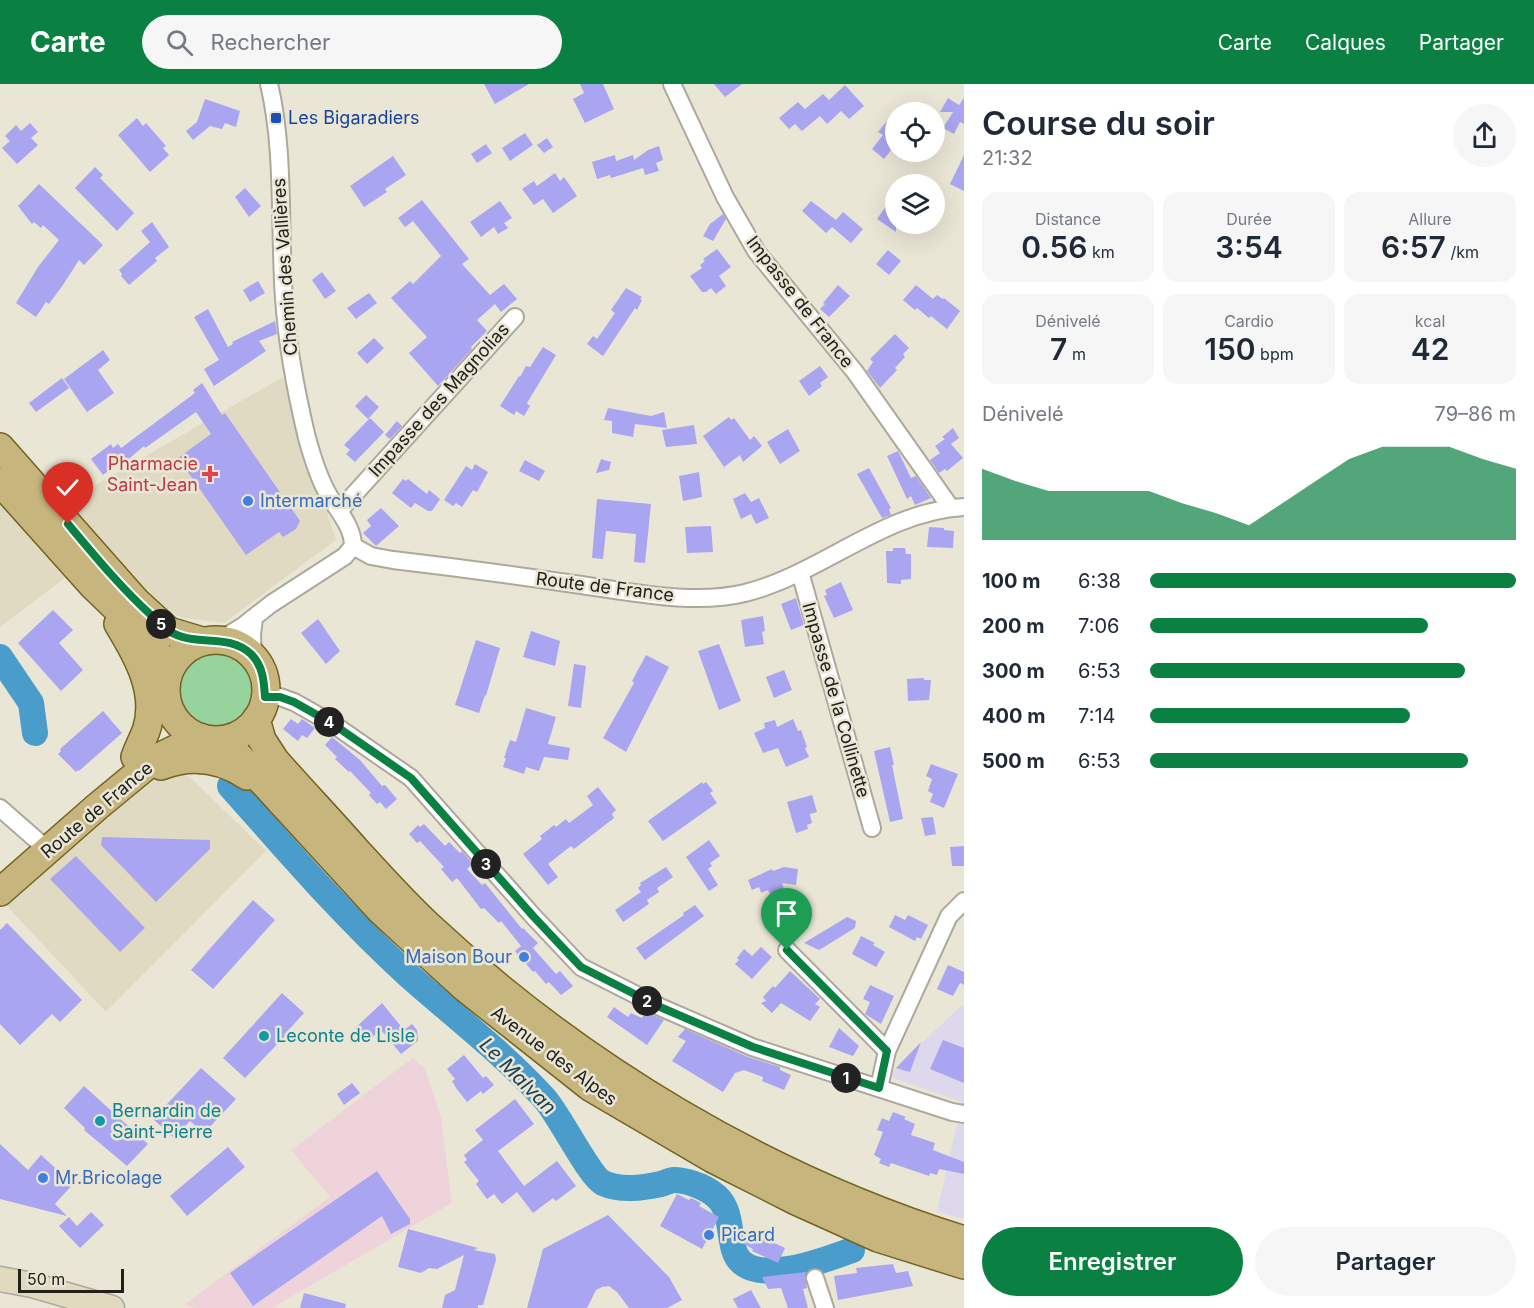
<!DOCTYPE html>
<html lang="fr">
<head>
<meta charset="utf-8">
<style>
  :root { --surface:#fff; --page:#f6f6f7; --text:#1f2937; --muted:#747a83; --accent:#0b8043 }
  body { margin:0; font-family:Inter,sans-serif; background:var(--page); color:var(--text); height:100vh; display:flex; flex-direction:column; font-size:22px; white-space:nowrap }
  * { box-sizing:border-box; margin:0 }
  p { font-size:20px; color:var(--muted) }
  .icon { flex:none; width:33px; height:33px; fill:none; stroke:currentColor; stroke-width:2; stroke-linecap:round; stroke-linejoin:round }
  .map { position:relative; flex:1; overflow:hidden }
  .panel { display:flex; flex-direction:column; background:var(--surface); width:570px }
  .panel>* { flex:none }
  .tools { position:absolute; left:885px; top:18px; display:grid; gap:12px }
  .tools a { display:grid; place-items:center; width:60px; height:60px; border-radius:50%; background:var(--surface); box-shadow:0 6px 24px #0002; font-size:30px }
  .scale { position:absolute; left:18px; bottom:15px; width:106px; box-sizing:border-box; padding-left:6px; border:3px solid #21201a; border-top:0; font-size:16px; line-height:21px; white-space:nowrap; color:#21201a; -webkit-text-stroke:4px #eae6d6; paint-order:stroke }
  .pin { position:absolute; display:grid; place-items:center; width:51px; height:51px; color:#fff; margin:-62px -26px; border-radius:50% 50% 50% 0; rotate:-45deg; box-shadow:0 0 6px #0007 }
  .pin .icon { rotate:45deg }
  .km { position:absolute; width:30px; height:30px; margin:-15px; border-radius:50%; background:#222; color:#fff; font-size:16px; line-height:30px; text-align:center }
  .round { display:grid; place-items:center; flex:none; width:63px; height:63px; border-radius:32px; background:var(--page) }
  .summary { display:flex; align-items:center; justify-content:space-between; height:102px; padding:0 18px }
  h1 { font-size:33px; font-weight:600; line-height:45px }
  .figures { display:grid; grid-template-columns:repeat(3,1fr); gap:9px; height:102px; padding:6px 18px }
  .figures div { display:grid; align-content:center; border-radius:15px; background:var(--page); text-align:center }
  .figures b { font-size:30px; font-weight:600 }
  .figures small { font-size:16px; font-weight:400 }
  .figures p { font-size:16px }
  .chart { height:168px; padding:12px 18px }
  .chart p { display:flex; justify-content:space-between }
  .chart svg { width:100%; height:108px; margin-top:6px; fill:var(--accent); opacity:.7 }
  .primary-button { display:flex; gap:12px; margin-top:auto; padding:12px 18px }
  .primary-button a { flex:1; height:69px; border-radius:36px; background:var(--accent); color:#fff; font-size:24px; font-weight:600; line-height:69px; text-align:center }
  .primary-button a+a { background:var(--page); color:var(--text) }
  ul { padding:0 18px; list-style:none; font-size:20px }
  li { display:grid; grid-template-columns:96px 72px 1fr; align-items:center; height:45px }
  li i { height:15px; border-radius:8px; background:var(--accent) }
  header { display:flex; align-items:center; gap:36px; box-sizing:border-box; height:84px; padding:0 30px; background:var(--accent); color:#fff }
  header strong { font-size:28px }
  nav { display:flex; gap:33px; margin-inline-start:auto; font-size:21px }
  .search { width:420px; height:54px; background:var(--page); display:flex; align-items:center; gap:15px; box-sizing:border-box; padding:0 21px; border-radius:33px; color:var(--muted); font-size:22px }
  main { display:flex; flex:1; min-height:0 }
  .map>svg:first-child { display:block }
  .built { fill:#e0dac3 }
  .industrial { fill:#eed4da }
  .medical { fill:#ded8ed }
  .green { fill:#96d39d }
  .lines { fill:none; stroke-linecap:round; stroke-linejoin:round }
  .river { stroke:#4a9ccb; stroke-width:26 }
  .building { fill:#aaa5f0 }
  .street-casing { stroke:#ada99a; stroke-width:20 }
  .secondary-casing { stroke:#ada99a; stroke-width:27 }
  .primary-casing { stroke:#746222; stroke-width:30 }
  .street { stroke:#fff; stroke-width:16 }
  .secondary { stroke:#e2dabe; stroke-width:24 }
  .primary { stroke:#c6b67d; stroke-width:27 }
  .route-casing { stroke:#fff; stroke-width:12 }
  .route { stroke:#0b8043; stroke-width:8 }
  .transit-dot { fill:#1a4fb4; stroke:#eae6d6; stroke-width:2 }
  .health-dot { fill:#e0444e; stroke:#eae6d6; stroke-width:2 }
  .shop-dot { fill:#3f7fe0; stroke:#eae6d6; stroke-width:2 }
  .culture-dot { fill:#0f9aa8; stroke:#eae6d6; stroke-width:2 }
  .labels { text-anchor:middle; stroke-width:5; stroke-linejoin:round; paint-order:stroke }
  .transit-label { font-size:18px; fill:#164399; stroke:#eae6d6; text-anchor:start }
  .street-label { font-size:18px; fill:#21201a; stroke:#eae6d6 }
  .health-label { font-size:18px; fill:#be3a42; stroke:#eae6d6; text-anchor:end }
  .shop-label { font-size:18px; fill:#366cbe; stroke:#eae6d6; text-anchor:start }
  .culture-label { font-size:18px; fill:#0d838f; stroke:#eae6d6; text-anchor:start }
  .water-label { font-size:20px; font-style:italic; fill:#1b3e53; stroke:#eae6d6 }
</style>
</head>
<body>
<header>
<strong>Carte</strong>
<div class="search"><svg class="icon" aria-label="search" viewBox="0 0 24 24"><circle cx="10" cy="10" r="6"/><path d="M15 15l6 6"/></svg>Rechercher</div>
<nav><a>Carte</a><a>Calques</a><a>Partager</a></nav>
</header>
<main>
<div class="map">
<svg width="964" height="1224" viewBox="0 0 964 1224">
  <rect width="100%" height="100%" fill="#eae6d6"/>
  <!-- built -->
  <path class="built" d="M283 293 336 456 224 539 184 534 154 523 64 419Z
    M0 418 66 493 0 543Z
    M180 687 192 695 266 767 106 928 4 819 140 702 159 691Z"/>
  <!-- industrial -->
  <path class="industrial" d="M413 974 425 985 441 1033 452 1119 272 1224H195L185 1220 330 1113 291 1066Z"/>
  <!-- medical -->
  <path class="medical" d="M964 921V1135L937 1128 962 1018 890 993 892 988 913 967 959 924Z"/>
  <!-- green -->
  <path class="green" d="M178 605a37 37 0 1 1 74 0a37 37 0 1 1-74 0Z"/>
  <g class="lines">
    <!-- river -->
    <path class="river" d="M0 573 31 619 35 649
      M230 702C287 766 343 832 407 890 453 931 502 968 544 1014 559 1030 589 1092 603 1099 621 1107 642 1104 661 1100 665 1099 670 1096 674 1096 685 1096 703 1102 712 1109 732 1122 728 1145 734 1166 746 1207 825 1176 852 1166"/>
  </g>
  <!-- building -->
  <path class="building" d="M484 0H529L495 20Z
    M580 0H603L614 25 585 39 573 15 584 9Z
    M714 0H742L725 13Z
    M845 1 864 22 849 35 841 27 827 40 820 32 802 47 795 40 789 45 779 34 798 18 805 25 823 10 829 16Z
    M948 14 959 21 964 14V40L960 38 954 50 943 44 953 28H940Z
    M205 15 240 27 236 43 225 39 222 45 210 42 193 56 186 47 197 38Z
    M896 26V60L884 75 872 65 883 51 878 48Z
    M137 34 143 42 146 39 166 62 163 64 169 71 150 88 118 51Z
    M30 39 38 48 31 54 38 61 17 80 2 64 10 57 5 52 16 41 21 47Z
    M525 49 533 61 510 77 502 64Z
    M547 54 553 63 544 69 537 61Z
    M486 60 492 69 477 79 471 70Z
    M659 62 663 76 656 79 659 87 645 91 643 84 611 94 610 91 597 95 592 78 615 71 616 77 633 71 634 76 648 66Z
    M964 71V107L950 100Z
    M393 72 406 91 385 105 387 108 364 123 350 102Z
    M95 83 103 91 100 94 134 129 117 147 75 104Z
    M555 89 560 97 564 93 577 112 553 129 543 115 534 121 522 105 534 97 537 102Z
    M39 100 103 161 84 181 79 176 63 201 49 220 46 218 36 233 16 219 38 183 59 156 43 141 41 144 34 138 32 140 18 122Z
    M245 104 261 122 249 133 235 113Z
    M896 108V148L877 135Z
    M422 116 469 175 462 180 490 211 504 200 517 215 501 228 495 220 477 236 487 247 471 263 472 265 438 302 409 269 427 253 391 214 410 197 413 200 441 172 413 137 405 143 398 134Z
    M500 117 512 134 504 139 508 144 498 150 494 143 481 153 470 138Z
    M811 117 836 136 843 128 863 145 851 159 832 143 826 149 802 127Z
    M723 130 726 135 713 157 703 152 710 140Z
    M152 138 169 163 155 174 157 177 129 201 121 192 122 190 119 186 150 158 141 147Z
    M717 165 731 183 719 192 726 202 716 210 711 204 706 208H702L690 192 702 184 700 181 705 177 703 175Z
    M888 166 901 177 889 191 876 180Z
    M322 188 336 207 325 215 312 196Z
    M258 197 265 209 250 218 243 206Z
    M838 201 850 212 829 233 820 225 825 220 823 219Z
    M916 201 933 215 937 211 943 215 944 214 960 227 947 245 931 232 929 234 917 224 915 226 903 216Z
    M626 204 642 213 640 215 642 216 637 226 635 224 603 272 587 260 593 252 597 255 615 229 611 226Z
    M369 209 377 219 356 235 347 224Z
    M208 225 228 263 233 260 232 258 275 237 277 250 259 257 266 267 214 302 204 285 219 276 194 233Z
    M895 250 909 264 903 270 905 273 895 284 897 286 880 304 867 287 873 278 870 275Z
    M374 254 384 264 367 280 357 269Z
    M543 263 556 271 527 319 530 322 524 332 516 327 514 331 500 322 519 292 520 293 526 282 530 283Z
    M103 266 110 276 98 286 114 309 87 328 64 295Z
    M820 282 828 293 820 299 822 302 809 312 799 297Z
    M62 294 69 304 36 328 29 319Z
    M202 299 222 331 225 329 300 437 296 445 283 453 279 448 246 471 178 374 211 350 196 328 145 364 144 362 124 379 123 376 103 391 91 375 111 360 113 364 118 360 121 364 195 309 193 306Z
    M366 311 379 323 368 335 355 322Z
    M608 324 651 332 664 328 667 344 635 340 633 353 612 349V337L604 336Z
    M729 333 731 336 734 334 750 356 754 352 762 362 743 378 740 371 724 383 703 352Z
    M370 334 384 348 355 378 346 370 350 366 344 361Z
    M397 337 402 342 390 355 385 351Z
    M694 341 697 360 666 363 662 346Z
    M953 344 959 354 951 360 963 374 947 387 945 385 939 389 930 376 940 369 935 362 945 355 942 353Z
    M788 345 800 367 780 380 767 358Z
    M898 367 911 394 916 392 931 414 915 421 911 412 907 415 887 372Z
    M601 375 611 378 609 386 596 389Z
    M525 376 545 387 539 397 519 387Z
    M475 380 488 388 477 408 473 406 462 423 456 419 453 422 444 416 466 382 472 386Z
    M869 384 891 424 889 425 891 431 882 434 857 390Z
    M699 388 702 413 683 417 679 392Z
    M403 395 406 397 408 395 427 410 429 406 440 415 432 427H428L415 419 411 424 392 409Z
    M745 409 751 418 759 414 769 434 756 440 751 430 741 435 733 415Z
    M597 415 651 420 645 479 634 478 636 450 606 447 603 475 592 474Z
    M381 424 399 442 376 462 363 449 371 442 367 436Z
    M711 442 713 468 687 469 685 443Z
    M929 443 944 444V446L954 447 953 464 927 463Z
    M893 464H905L906 470H911V495L901 496V500L887 499 886 467H893Z
    M841 498 853 526 834 534 824 512 827 511 825 506Z
    M796 514 804 541 791 546 781 520Z
    M53 526 73 546 59 559 83 586 61 607 18 559Z
    M763 532 765 547 762 548 764 560 745 563 741 536Z
    M318 535 340 567 326 580 301 549Z
    M531 547 560 557 555 582 523 573Z
    M476 556 500 564 486 612 485 611 479 629 455 621Z
    M719 560 741 617 719 626 698 567Z
    M646 571 669 583 626 668 603 654 634 599 632 597Z
    M574 580 586 582 581 624 568 622Z
    M784 586 792 606 774 614 766 593Z
    M924 594V596H931L929 616 908 617 907 595Z
    M526 624 556 633 548 660 570 664 568 676 544 673 539 687 526 683 524 690 503 683 506 674H504L510 656 516 658Z
    M103 627 122 649 79 687 78 686 76 688 58 670 61 667 60 665Z
    M291 635 298 640 302 635 315 644 307 654 302 651 298 657 283 645Z
    M793 635 798 647 801 646 807 663 805 664 809 673 786 683 778 664 763 669 754 649 765 644 764 639 775 636 777 643Z
    M332 653 360 676 382 702 385 701 397 715 386 725 380 718 377 720 369 711 371 709 350 687 349 688 335 675 337 673 325 661Z
    M890 663 894 681H892L903 735 890 738 874 667Z
    M931 680 958 690 944 724 930 718 933 710 928 707 932 695 926 692Z
    M702 698 703 700 706 698 713 707 710 709 717 719 663 757 648 737Z
    M598 703 616 726 612 730 614 734 574 765 571 762 548 780 558 793 548 801 523 770 542 755 540 752 554 741 556 743 566 735 569 739 593 721 587 712Z
    M812 711 817 728 810 730 812 739 807 741 808 745 796 749 787 718Z
    M933 733 936 750 925 752 921 734Z
    M424 740 445 762 449 758 460 769 462 767 473 780 467 785 482 801 485 799 522 845 523 844 538 859 533 864 556 890 560 887 573 902 561 911 549 898 546 900 535 887 533 888 515 867 521 862 501 837 499 839 484 824 481 825 457 794 452 798 441 785 444 783 420 757 417 759 409 750 418 741 420 743Z
    M102 753 210 756V765L156 818 101 761Z
    M709 756 720 772 710 779 712 782 708 785 718 801 709 807 686 773Z
    M964 762V782H952L950 763Z
    M76 772 145 844 120 868 50 795Z
    M666 783 673 793 657 804 659 808 647 816 649 820 623 838 615 826 641 808 638 804 641 801 640 799Z
    M784 783 798 785 796 801 782 799 784 806 771 812 768 806 761 809 759 803 752 806 748 796 772 785 773 787Z
    M253 816 275 836 213 905 191 886Z
    M695 821 704 832 645 876 636 864 684 831 683 829Z
    M895 831 905 836 908 831 928 841 921 855 917 853 915 857 889 843Z
    M847 833 856 837 855 844 819 866 804 859Z
    M7 839 82 916 60 938 52 930 20 961 0 940V846Z
    M861 852 875 859 873 861 885 868 876 883 852 870Z
    M761 863 772 873 752 895 735 880 739 876 737 874 744 865 752 872Z
    M948 881 964 888V901L960 899 953 912 937 905Z
    M790 887 820 915 815 920 820 923 810 937 781 919 772 929 761 919 766 917 763 913 773 902 775 904Z
    M870 901 894 912 881 940 865 930 870 918 863 915Z
    M282 909 304 929 284 951 285 952 245 994 223 974Z
    M382 919 404 946 412 940 417 946 418 957 401 970 381 946 365 959 355 947V944Z
    M614 923 628 933 631 929 642 934 646 928 664 936 647 961 607 933Z
    M839 944 859 962 853 972 829 963Z
    M685 945 748 973 780 983V986L791 991 784 1006 762 997 763 993 744 986 735 989 723 1008 672 977 686 957 678 953Z
    M943 956 964 964V999L930 985Z
    M921 958 910 988 896 984Z
    M464 971 483 994 486 992 494 1001 483 1010 481 1007 467 1018 456 1004 452 997 455 995 447 985Z
    M201 984 236 1015 204 1049 190 1037 174 1054 153 1035Z
    M352 999 360 1009 344 1021 337 1010Z
    M84 1002 148 1060 127 1082 84 1046 85 1044 64 1024Z
    M515 1015 534 1040 498 1067 524 1102 557 1077 576 1102 556 1117 553 1114 533 1129 517 1108 502 1120 494 1110 487 1115 476 1100 479 1097 464 1078 467 1076 464 1071 483 1056 475 1046Z
    M893 1028 906 1033 904 1035 915 1040 911 1051 935 1059 933 1066 964 1078V1090L939 1085 937 1091 930 1089 929 1092 891 1079 889 1083 879 1079 881 1075 874 1071 883 1048 877 1046 882 1034 889 1037Z
    M0 1060 28 1086 41 1071 73 1100 55 1120 67 1132 0 1115Z
    M228 1063 245 1083 187 1132 170 1112Z
    M377 1087 410 1135V1140L391 1150 382 1132 253 1222 230 1189Z
    M677 1110 689 1116 691 1114 701 1119 699 1122 719 1133 702 1165 660 1142Z
    M91 1128 104 1141 80 1164 59 1142 69 1133 77 1142Z
    M608 1131 669 1193 682 1216 667 1224H629L617 1208 609 1202 602 1203 596 1206 587 1224H527L543 1165Z
    M408 1145 478 1164 474 1166 495 1170 496 1176 483 1221H478V1224H442L445 1211 455 1206 464 1171 437 1185 429 1184 421 1189 398 1183Z
    M747 1146 785 1164 778 1179 752 1167 753 1165 742 1159Z
    M893 1180 896 1189 908 1187 913 1202 838 1216 834 1192 857 1189 856 1184Z
    M806 1188 805 1192 807 1204 803 1205 808 1224H788L781 1204 768 1205 762 1193Z
    M751 1206 761 1224H738L733 1215Z
    M304 1209 346 1220 345 1224H300Z"/>
  <g class="lines">
    <defs>
      <path id="street" d="M269 0C285 66 279 146 284 214 287 261 296 308 307 354 312 372 318 393 328 410 337 426 353 442 353 462
        M672 0 725 113 756 167 855 288 951 424
        M339 427 515 233
        M353 462 371 472 393 476C453 483 513 491 574 500 628 507 692 522 745 509 821 490 884 427 964 423
        M800 488 872 744
        M220 556 243 542 271 520 345 472 353 462
        M253 572 252 551 254 534
        M265 613H280L294 618 333 640 411 694 533 832 581 883 660 923 752 963 952 1028 964 1030
        M0 724 48 766
        M787 866 887 967
        M879 1004 887 967 949 832 964 817
        M815 1194 825 1224"/>
      <path id="secondary" d="M0 1195 32 1201 112 1224"/>
      <path id="primary" d="M0 363 136 517 169 547 202 557
        M0 398 93 502 144 551 156 566 167 594
        M118 540C137 571 159 609 146 647 143 655 138 664 135 673
        M166 606a50 50 0 1 1 100 0a50 50 0 1 1-100 0Z
        M256 635 262 656 275 676C302 707 330 736 357 767 380 792 404 819 429 842 579 982 767 1095 964 1156
        M218 656 236 669 380 826 421 864 465 904 590 1003 713 1075 796 1117 878 1154 964 1181
        M161 682C192 670 220 674 247 692
        M0 808 98 722 155 675 200 653"/>
    </defs>
    <!-- street casing -->
    <use href="#street" class="street-casing"/>
    <!-- secondary casing -->
    <use href="#secondary" class="secondary-casing"/>
    <!-- primary casing -->
    <use href="#primary" class="primary-casing"/>
    <!-- street -->
    <use href="#street" class="street"/>
    <!-- secondary -->
    <use href="#secondary" class="secondary"/>
    <!-- primary -->
    <use href="#primary" class="primary"/>
  </g>
  <g class="lines">
    <defs>
      <path id="route" d="M68 440C94 471 121 504 152 532 157 537 163 543 169 547 196 564 227 548 251 570 263 582 264 597 265 613H280L294 618 333 640 411 694 533 832 581 883 660 923 753 963 879 1004 887 967 787 866"/>
    </defs>
    <!-- route casing -->
    <use href="#route" class="route-casing"/>
    <!-- route -->
    <use href="#route" class="route"/>
  </g>
  <!-- markers -->
  <rect class="transit-dot" x="270" y="28" width="12" height="12" rx="3"/>
  <path class="health-dot" d="M207 381h6v6h6v6h-6v6h-6v-6h-6v-6h6z"/>
  <g class="shop-dot">
    <circle cx="248" cy="417" r="6"/>
    <circle cx="524" cy="873" r="6"/>
    <circle cx="43" cy="1094" r="6"/>
    <circle cx="709" cy="1151" r="6"/>
  </g>
  <g class="culture-dot">
    <circle cx="264" cy="952" r="6"/>
    <circle cx="100" cy="1037" r="6"/>
  </g>
  <g class="labels">
    <!-- transit labels -->
    <g class="transit-label">
      <text x="288" y="40">Les Bigaradiers</text>
    </g>
    <!-- street labels -->
    <g class="street-label">
      <text transform="translate(285 183) rotate(-94)" y="6">Chemin des Vallières</text>
      <text transform="translate(800 218) rotate(52)" y="6">Impasse de France</text>
      <text transform="translate(439 316) rotate(-48)" y="6">Impasse des Magnolias</text>
      <text transform="translate(605 503) rotate(7)" y="6">Route de France</text>
      <text transform="translate(836 616) rotate(74)" y="6">Impasse de la Collinette</text>
      <text transform="translate(97 726) rotate(-40)" y="6">Route de France</text>
      <text transform="translate(554 972) rotate(37)" y="6">Avenue des Alpes</text>
    </g>
    <!-- health labels -->
    <g class="health-label">
      <text x="198" y="386">Pharmacie<tspan x="198" dy="21">Saint-Jean</tspan></text>
    </g>
    <!-- shop labels -->
    <g class="shop-label">
      <text x="260" y="423">Intermarché</text>
      <text x="512" y="879" text-anchor="end">Maison Bour</text>
      <text x="55" y="1100">Mr.Bricolage</text>
      <text x="721" y="1157">Picard</text>
    </g>
    <!-- culture labels -->
    <g class="culture-label">
      <text x="276" y="958">Leconte de Lisle</text>
      <text x="112" y="1033">Bernardin de<tspan x="112" dy="21">Saint-Pierre</tspan></text>
    </g>
    <!-- water labels -->
    <g class="water-label">
      <text transform="translate(518 992) rotate(45)" y="7">Le Malvan</text>
    </g>
  </g>
</svg>
<div class="tools">
<a><svg class="icon" aria-label="locate" viewBox="0 0 24 24"><circle cx="12" cy="12" r="6"/><path d="M12 2v4M12 18v4M2 12h4M18 12h4"/></svg></a>
<a><svg class="icon" aria-label="layers" viewBox="0 0 24 24"><path d="M12 4l9 5-9 5-9-5zM3 14l9 5 9-5"/></svg></a>
</div>
<div class="scale">50 m</div>
<div class="pin" style="left:787px;top:866px;background:#1e9e55"><svg class="icon" aria-label="arrive" viewBox="0 0 24 24"><path d="M6 21V4h12l-3 4 3 4H6"/></svg></div>
<div class="pin" style="left:68px;top:440px;background:#d93025"><svg class="icon" aria-label="check" viewBox="0 0 24 24"><path d="M5 12l5 5 9-10"/></svg></div>
<b class="km" style="left:846px;top:994px">1</b>
<b class="km" style="left:647px;top:917px">2</b>
<b class="km" style="left:486px;top:780px">3</b>
<b class="km" style="left:329px;top:638px">4</b>
<b class="km" style="left:161px;top:540px">5</b>
</div>
<section class="panel">
<div class="summary"><div><h1>Course du soir</h1><p>21:32</p></div><a class="round"><svg class="icon" aria-label="share" viewBox="0 0 24 24"><path d="M12 15V3M7 8l5-5 5 5M5 13v7h14v-7"/></svg></a></div>
<div class="figures">
<div><p>Distance</p><b>0.56<small> km</small></b></div>
<div><p>Durée</p><b>3:54</b></div>
<div><p>Allure</p><b>6:57<small> /km</small></b></div>
</div>
<div class="figures">
<div><p>Dénivelé</p><b>7<small> m</small></b></div>
<div><p>Cardio</p><b>150<small> bpm</small></b></div>
<div><p>kcal</p><b>42</b></div>
</div>
<div class="chart"><p><span>Dénivelé</span>79–86 m</p>
<svg viewBox="0 0 160 44" preserveAspectRatio="none"><path d="M0 44V15L10 20L20 24L30 24L40 24L50 24L60 29L70 33L80 38L90 29L100 20L110 11L120 6L130 6L140 6L150 11L160 15V44z"/></svg>
</div>
<ul>
<li><b>100 m</b>6:38<i style="width:100%"></i></li>
<li><b>200 m</b>7:06<i style="width:76%"></i></li>
<li><b>300 m</b>6:53<i style="width:86%"></i></li>
<li><b>400 m</b>7:14<i style="width:71%"></i></li>
<li><b>500 m</b>6:53<i style="width:87%"></i></li>
</ul>
<div class="primary-button"><a>Enregistrer</a><a>Partager</a></div>
</section>
</main>
</body>
</html>
